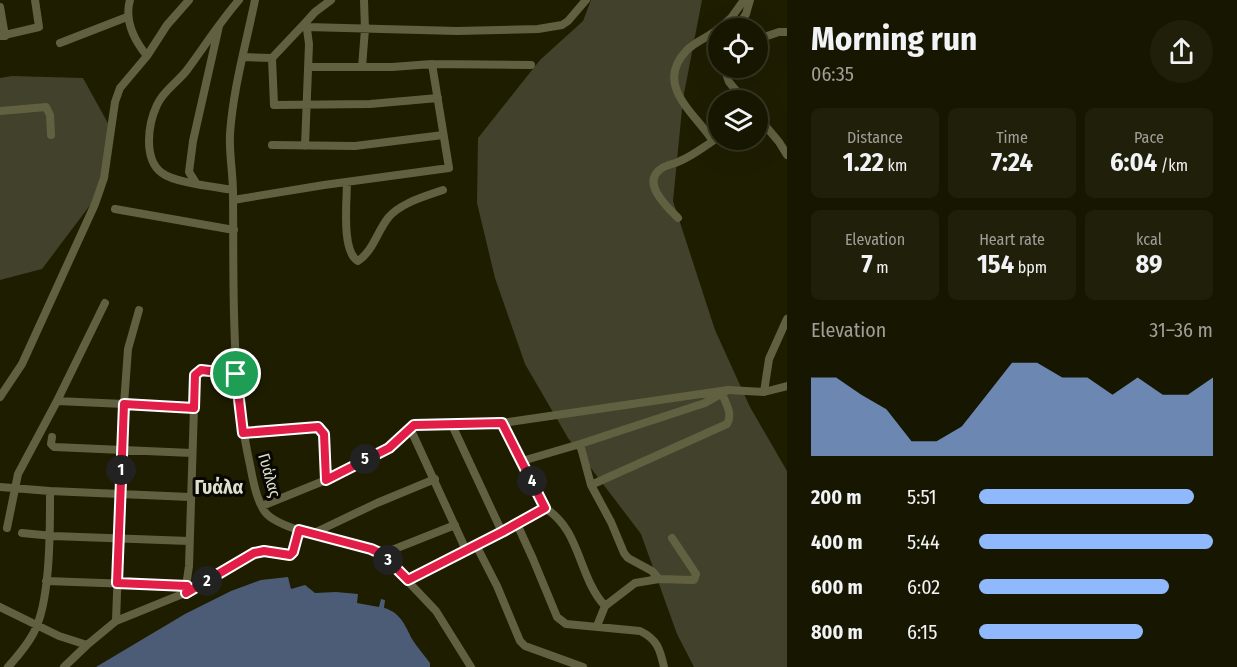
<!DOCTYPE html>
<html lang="en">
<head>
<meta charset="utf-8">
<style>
  :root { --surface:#171600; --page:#201f0a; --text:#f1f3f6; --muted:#9e9f99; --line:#363522; --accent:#90b8fd }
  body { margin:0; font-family:"Fira Sans Condensed",sans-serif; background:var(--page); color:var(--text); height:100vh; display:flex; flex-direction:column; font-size:22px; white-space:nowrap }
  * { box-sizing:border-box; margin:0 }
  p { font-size:20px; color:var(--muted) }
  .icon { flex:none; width:33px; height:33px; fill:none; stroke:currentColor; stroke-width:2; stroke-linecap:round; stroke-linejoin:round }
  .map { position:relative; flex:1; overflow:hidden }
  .details { display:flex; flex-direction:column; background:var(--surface); width:450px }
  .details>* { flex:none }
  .buttons { position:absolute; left:708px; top:18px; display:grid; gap:12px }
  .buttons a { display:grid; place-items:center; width:60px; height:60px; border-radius:50%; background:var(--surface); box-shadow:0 6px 24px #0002,0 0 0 2px var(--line); font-size:30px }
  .pin { position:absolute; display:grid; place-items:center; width:51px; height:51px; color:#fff; margin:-26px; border:3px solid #fff; border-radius:50%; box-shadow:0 2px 6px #0007 }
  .km { position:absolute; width:30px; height:30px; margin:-15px; border-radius:50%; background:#222; color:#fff; font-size:16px; line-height:30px; text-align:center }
  .round { display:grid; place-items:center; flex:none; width:63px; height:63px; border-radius:32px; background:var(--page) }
  .head { display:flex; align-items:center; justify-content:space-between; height:102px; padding:0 24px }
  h1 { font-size:33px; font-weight:700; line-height:45px }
  .figures { display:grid; grid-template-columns:repeat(3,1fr); gap:9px; height:102px; padding:6px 24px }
  .figures div { display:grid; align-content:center; border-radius:9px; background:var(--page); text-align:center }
  .figures b { font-size:26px; font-weight:700 }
  .figures small { font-size:16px; font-weight:400 }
  .figures p { font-size:16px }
  .chart { height:168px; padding:12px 24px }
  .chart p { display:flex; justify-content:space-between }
  .chart svg { width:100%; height:108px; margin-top:6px; fill:var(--accent); opacity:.7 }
  ul { padding:0 24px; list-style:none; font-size:20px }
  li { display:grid; grid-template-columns:96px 72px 1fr; align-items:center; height:45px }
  li i { height:15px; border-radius:8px; background:var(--accent) }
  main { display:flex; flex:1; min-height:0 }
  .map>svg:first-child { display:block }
  .green { fill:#41412c }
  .water { fill:#4c5c77 }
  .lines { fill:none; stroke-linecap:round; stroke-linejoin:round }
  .minor { stroke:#616141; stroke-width:8 }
  .route-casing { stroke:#fff; stroke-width:12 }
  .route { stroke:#e11d48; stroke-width:8 }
  .labels { text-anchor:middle; stroke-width:6; stroke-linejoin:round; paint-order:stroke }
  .street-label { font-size:16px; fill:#dfdfcd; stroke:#080701 }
  .quarter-label { font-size:20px; font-weight:bold; fill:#dfdfcd; stroke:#080701 }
</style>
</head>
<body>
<main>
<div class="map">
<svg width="787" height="667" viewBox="0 0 787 667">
  <rect width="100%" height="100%" fill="#1f1d00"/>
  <!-- green -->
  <path class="green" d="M591 0H702L683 99 673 201 715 330 750 407 787 471V667H694L677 634 641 534 568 438 525 364 495 278 477 203 478 138 540 60 583 21Z
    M12 76 83 78 110 127 97 196 42 269 0 280V78Z"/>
  <!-- water -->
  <path class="water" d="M288 577 291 589 305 585 315 593 336 592 358 594 357 603 379 607 381 599 385 600 384 608C400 612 405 625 412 639 417 647 424 655 430 663V667H96L185 614 231 591 261 580Z"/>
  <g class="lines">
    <!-- minor -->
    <path class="minor" d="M130 0C124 21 134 40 147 56
      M255 0C246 44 233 89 230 134 229 154 233 173 233 193 234 284 230 375 250 465 253 480 256 499 265 512 278 530 348 543 371 549L382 554 436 611 471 667
      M0 7 5 36
      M307 27 457 31 538 29 562 25 568 21 586 0
      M720 28 731 18 744 0
      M737 28 746 14 750 0
      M0 36 39 27 35 0
      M758 39 779 32H787
      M60 43 127 17
      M243 57 272 58 306 22
      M272 58 274 105 370 104 438 98
      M309 67H392L432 64 531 65
      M362 67 365 29 364 0
      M724 68 729 82 744 100
      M0 111 46 107 50 115 51 135
      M758 117 779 142 787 155
      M272 145 355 146 443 135
      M305 146 309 44 306 22 315 12 331 0
      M347 182C347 199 341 252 358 261 373 251 377 232 388 218 400 203 426 196 443 190
      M196 183 189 172 193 141 219 26
      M233 190C216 187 175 183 162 173 143 159 148 124 157 105 163 91 178 82 187 70 204 47 220 22 239 0
      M233 200 324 185 449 168 432 64
      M115 209 234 230
      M678 218C666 206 640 182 662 168 667 165 674 164 680 161 692 156 702 148 713 141 695 113 653 85 687 50 696 41 709 37 718 29
      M139 310 128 349 124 404 194 408
      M764 392 769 359 787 319
      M0 397 22 364 95 204 104 178 115 102 120 88 147 56 167 25 189 0
      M57 401 105 303
      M452 425 502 532
      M243 433 318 427 324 434 326 480
      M52 437 51 444 54 447 192 453
      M522 461 580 444
      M591 485 727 424C733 415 726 403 722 394
      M0 487 50 491 190 497
      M262 506 326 480 389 448 410 428
      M545 508C581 530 578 577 605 606L597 626
      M517 524 533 559 557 617 566 624 640 631C657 639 660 649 664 667
      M7 528 18 474 57 401 124 404 116 621 185 593 189 566 195 375 201 370 236 374
      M22 533 53 536 189 541
      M314 533 377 503 435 479
      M476 545 497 586 520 641 525 646 583 667
      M466 550 545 508 502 423
      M382 554 455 525
      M659 579 652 571 628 558 624 553 611 522 591 485 580 444 705 403 726 391
      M407 580 466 550 410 428 414 425 502 423 728 390 764 392 787 386
      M46 581 187 586
      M185 593 254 553 264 551 290 555 293 552 299 530
      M605 606 635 583 659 579 694 580 696 574 672 538
      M0 607 59 636 87 645
      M8 667C17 657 27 645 33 634 51 603 50 527 50 491
      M64 667 87 645 116 621"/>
  </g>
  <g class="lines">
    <defs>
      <path id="route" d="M201 370 236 374 243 433 318 427 324 434 326 480 389 448 414 425 502 423 545 508 502 532 408 580 382 554 371 549 299 530 293 552 290 555 264 551 254 553 186 593 187 586 117 583 124 404 194 408 195 375Z"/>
    </defs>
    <!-- route casing -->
    <use href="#route" class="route-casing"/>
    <!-- route -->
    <use href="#route" class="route"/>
  </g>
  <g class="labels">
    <!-- street labels -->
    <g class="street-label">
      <text transform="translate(270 475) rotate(74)" y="6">Γυάλας</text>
    </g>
    <!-- quarter labels -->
    <g class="quarter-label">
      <text x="219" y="494">Γυάλα</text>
    </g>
  </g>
</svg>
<div class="buttons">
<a><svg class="icon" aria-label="locate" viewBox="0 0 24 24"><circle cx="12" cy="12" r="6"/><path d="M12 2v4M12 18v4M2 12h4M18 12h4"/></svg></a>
<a><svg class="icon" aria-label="layers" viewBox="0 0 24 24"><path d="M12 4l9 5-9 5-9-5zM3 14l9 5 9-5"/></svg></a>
</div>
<div class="pin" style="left:236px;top:374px;background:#1e9e55"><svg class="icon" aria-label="arrive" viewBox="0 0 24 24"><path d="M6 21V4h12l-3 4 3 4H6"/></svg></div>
<b class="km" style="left:121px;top:470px">1</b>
<b class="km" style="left:207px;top:581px">2</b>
<b class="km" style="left:388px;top:560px">3</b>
<b class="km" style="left:532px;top:481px">4</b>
<b class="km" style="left:365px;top:459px">5</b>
</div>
<section class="details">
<div class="head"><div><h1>Morning run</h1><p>06:35</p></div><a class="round"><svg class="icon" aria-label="share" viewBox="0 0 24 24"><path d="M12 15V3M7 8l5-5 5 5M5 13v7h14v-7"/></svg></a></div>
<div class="figures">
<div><p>Distance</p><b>1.22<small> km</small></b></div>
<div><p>Time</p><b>7:24</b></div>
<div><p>Pace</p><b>6:04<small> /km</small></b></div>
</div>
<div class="figures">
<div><p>Elevation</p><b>7<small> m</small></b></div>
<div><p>Heart rate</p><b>154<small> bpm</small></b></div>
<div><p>kcal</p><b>89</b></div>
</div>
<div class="chart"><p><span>Elevation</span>31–36 m</p>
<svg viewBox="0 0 160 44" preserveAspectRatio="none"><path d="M0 44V12L10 12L20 19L30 25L40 38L50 38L60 32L70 19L80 6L90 6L100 12L110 12L120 19L130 12L140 19L150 19L160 12V44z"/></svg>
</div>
<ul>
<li><b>200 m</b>5:51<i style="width:92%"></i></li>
<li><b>400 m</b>5:44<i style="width:100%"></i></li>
<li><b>600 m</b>6:02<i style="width:81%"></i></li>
<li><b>800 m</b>6:15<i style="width:70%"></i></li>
</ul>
</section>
</main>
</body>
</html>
